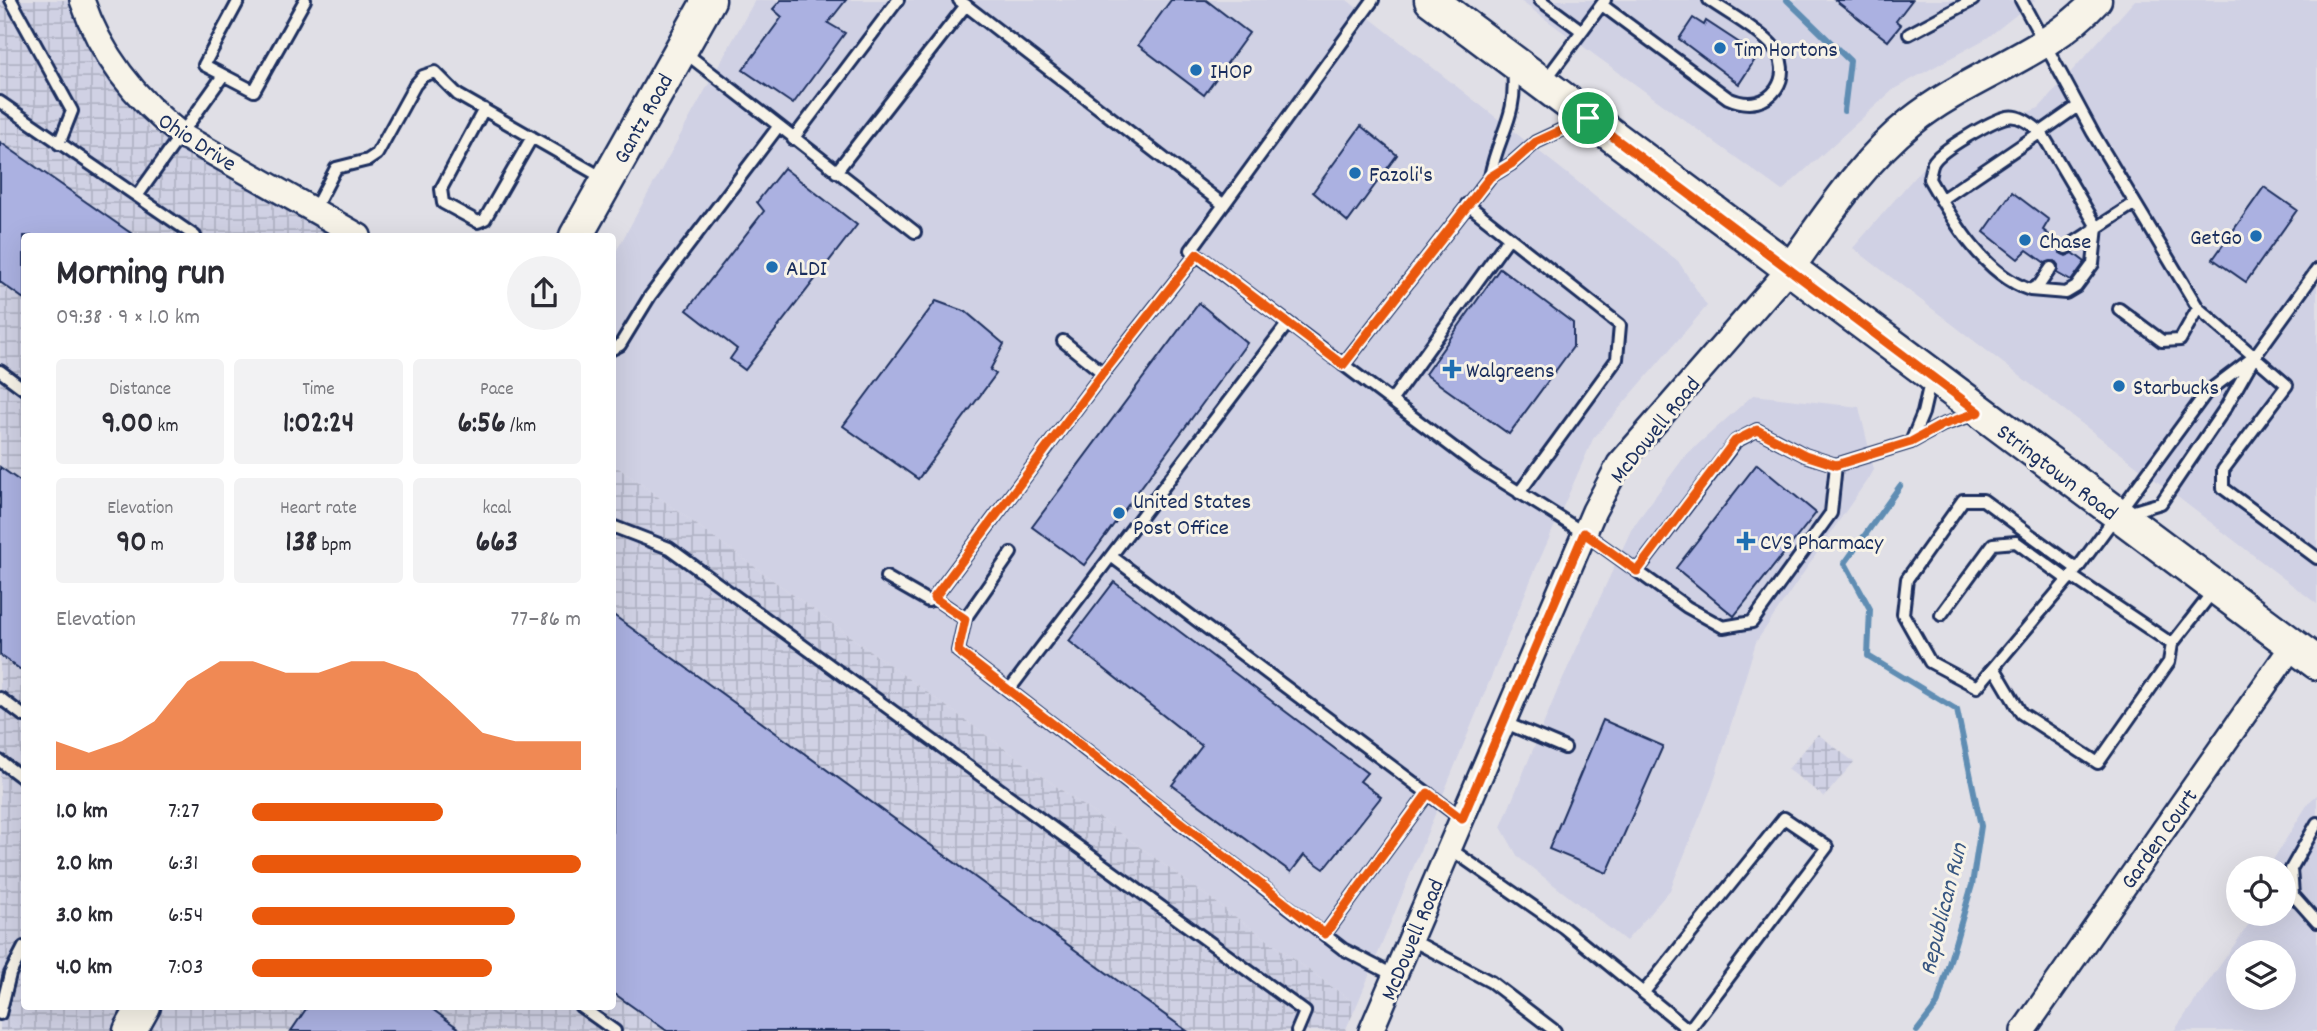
<!DOCTYPE html>
<html lang="en">
<head>
<meta charset="utf-8">
<style>
  :root { --surface:#fff; --page:#f2f2f3; --text:#2b2b33; --muted:#7c7c81; --accent:#ea580c }
  body { margin:0; font-family:Dekko,sans-serif; background:var(--page); color:var(--text); height:100vh; display:flex; flex-direction:column; font-size:26px; white-space:nowrap }
  * { box-sizing:border-box; margin:0 }
  p { font-size:23px; color:var(--muted) }
  .icon { flex:none; width:38px; height:38px; fill:none; stroke:currentColor; stroke-width:2; stroke-linecap:round; stroke-linejoin:round }
  .map { position:relative; flex:1; overflow:hidden }
  .drawer { position:absolute; left:21px; top:233px; width:595px; height:777px; display:flex; flex-direction:column; background:var(--surface); border-radius:7px; box-shadow:0 7px 28px #0002 }
  .drawer>* { flex:none }
  .tools { position:absolute; left:2226px; top:856px; display:grid; gap:14px }
  .tools a { display:grid; place-items:center; width:70px; height:70px; border-radius:50%; background:var(--surface); box-shadow:0 7px 28px #0002; font-size:35px }
  .pin { position:absolute; display:grid; place-items:center; width:60px; height:60px; color:#fff; margin:-30px; border:4px solid #fff; border-radius:50%; box-shadow:0 2px 7px #0007 }
  .round { display:grid; place-items:center; flex:none; width:74px; height:74px; border-radius:37px; background:var(--page) }
  .headline { display:flex; align-items:center; justify-content:space-between; height:119px; padding:0 35px }
  h1 { font-size:38px; font-weight:700; line-height:52px }
  .metrics { display:grid; grid-template-columns:repeat(3,1fr); gap:10px; height:119px; padding:7px 35px }
  .metrics div { display:grid; align-content:center; border-radius:7px; background:var(--page); text-align:center }
  .metrics b { font-size:30px; font-weight:700 }
  .metrics small { font-size:19px; font-weight:400 }
  .metrics p { font-size:19px }
  .chart { height:196px; padding:14px 35px }
  .chart p { display:flex; justify-content:space-between }
  .chart svg { width:100%; height:126px; margin-top:7px; fill:var(--accent); opacity:.7 }
  ul { padding:0 35px; list-style:none; font-size:23px }
  li { display:grid; grid-template-columns:112px 84px 1fr; align-items:center; height:52px }
  li i { height:18px; border-radius:9px; background:var(--accent) }
  .map>svg:first-child { display:block }
  .built { fill:#d0d1e4; fill-rule:evenodd }
  .industrial { fill:url(#industrial-grid) }
  .lines { fill:none; stroke-linecap:round; stroke-linejoin:round }
  .stream { stroke:#5e8db3; stroke-width:6 }
  .building { fill:#abb1e1; stroke:#1b2f5e; stroke-width:2 }
  .service-casing { stroke:#1b2f5e; stroke-width:16 }
  .minor-casing { stroke:#1b2f5e; stroke-width:28 }
  .tertiary-casing { stroke:#1b2f5e; stroke-width:33 }
  .secondary-casing { stroke:#1b2f5e; stroke-width:37 }
  .service { stroke:#f7f3e8; stroke-width:10 }
  .minor { stroke:#f7f3e8; stroke-width:23 }
  .tertiary { stroke:#f7f3e8; stroke-width:28 }
  .secondary { stroke:#f7f3e8; stroke-width:32 }
  .route-casing { stroke:#fff; stroke-width:14 }
  .route { stroke:#ea580c; stroke-width:9 }
  .poi-dot { fill:#1f6fb2; stroke:#f7f3e8; stroke-width:2.5 }
  .labels { text-anchor:middle; stroke-width:6; stroke-linejoin:round; paint-order:stroke }
  .poi-label { font-size:23px; fill:#1b2f5e; stroke:#f7f3e8; text-anchor:start }
  .street-label { font-size:23px; fill:#1b2f5e; stroke:#f7f3e8 }
  .water-label { font-size:24px; font-style:italic; fill:#375681; stroke:#f7f3e8 }
</style>
</head>
<body>
<div class="map">
<svg width="2317" height="1031" viewBox="0 0 2317 1031">
  <defs>
    <pattern id="industrial-grid" width="8" height="8" patternUnits="userSpaceOnUse" patternTransform="scale(1.75)"><rect width="8" height="8" fill="#d0d1e4"/><path d="M0 4h8M4 0v8" fill="none" stroke="#b2b4c6"/></pattern>
  </defs>
  <rect width="100%" height="100%" fill="#e0dfe6"/>
  <filter id="ink" filterUnits="userSpaceOnUse"><feTurbulence type="fractalNoise" baseFrequency=".0143" numOctaves="2"/><feDisplacementMap in="SourceGraphic" scale="14" xChannelSelector="R" yChannelSelector="G"/><feConvolveMatrix kernelMatrix="1 2 1 2 8 2 1 2 1" color-interpolation-filters="sRGB"/></filter>
  <g filter="url(#ink)">
    <!-- built -->
    <path class="built" d="M755 0H1347L1678 261 1707 306 1593 439 1532 577 1357 1005 613 464V257Z
      M1519 0H2035L1987 38 1894 89 1782 191Z
      M2135 0H2317V604L1853 248 1943 144 2039 108Z
      M1753 395 1859 407 1874 470 1756 642 1712 787 1670 890 1626 941 1518 857 1501 827 1558 689 1632 528 1685 456Z
      M2317 795V1031H2174L2256 914H2284V868H2268L2309 802ZM2238 952H2284V998H2238Z"/>
    <!-- industrial -->
    <path class="industrial" d="M0 0H68L107 73 151 130 333 236H24V1006H612L613 464 1357 1005 1345 1031H0Z
      M1818 734 1854 762 1824 797 1788 769Z"/>
    <g class="lines">
      <!-- stream -->
      <path class="stream" d="M1787 0 1850 61 1844 111
        M1900 486 1845 563 1870 609 1868 656 1957 710 1981 826 1972 885 1937 1005 1917 1031"/>
    </g>
    <!-- building -->
    <path class="building" d="M781 0H846L828 23 845 33 793 104 743 70 782 17 773 9Z
      M1171 0H1206L1249 33 1204 95 1138 45Z
      M1835 0H1912L1896 21 1901 25 1888 41Z
      M1693 18 1704 25 1706 21 1758 55 1739 84 1679 39Z
      M1361 126 1397 155 1348 222 1313 192Z
      M0 142 135 236H24V299L0 282Z
      M784 168 857 225 745 370 730 359 737 349 687 310 764 211 757 202Z
      M2264 187 2297 210 2246 282 2213 259Z
      M2012 192 2049 220 2043 230 2060 243V253L2066 256 2073 253 2085 262 2071 281 2057 273 2058 265 2055 261 2045 263 2027 250 2018 259 1984 232Z
      M1500 268 1573 323V347L1509 434 1425 374Z
      M936 301 966 312 1004 344 990 370 996 374 918 479 843 426Z
      M1199 303 1247 343 1084 565 1032 527Z
      M1757 464 1816 513 1734 616 1676 568Z
      M0 467 24 484V672L0 655Z
      M1114 582 1367 773 1360 781 1381 797 1324 869 1304 855 1291 872 1172 785 1202 746 1069 641Z
      M612 614 1187 1031H667L612 992Z
      M1603 720 1663 746 1607 873 1549 849Z
      M308 1006H428L462 1031H291Z"/>
    <g class="lines">
      <defs>
        <path id="service" d="M11 0 72 111 59 144
          M239 0 204 65 254 91 305 0
          M959 0 1224 205
          M1540 0 1582 31
          M2021 0 2093 133 2198 308 2287 385 2223 470V488L2317 558
          M1602 5 1728 98C1772 118 1798 72 1771 44 1754 27 1729 14 1709 0
          M1909 34 1973 0
          M683 51 915 232
          M1544 82 1605 0
          M0 102 195 236
          M484 109 441 189 443 203 478 222 485 219 532 137
          M793 139 898 0
          M836 172 966 5
          M1490 177C1498 133 1518 119 1513 69
          M137 196 222 77
          M1941 200 2041 132 2097 227 2093 264 2076 287 2066 293 2030 290
          M1467 204 1620 325 1617 359 1519 493
          M314 210 336 168 368 160 377 154 415 85 423 76 435 72 458 95 605 179
          M2066 248 2135 203
          M2051 268 2040 284 2030 290C1983 274 1952 219 1929 179 1930 174 1931 167 1933 163 1940 150 1993 120 2007 117 2020 114 2032 125 2041 132L2078 106
          M2119 309 2162 341 2180 340 2198 308
          M1288 323 1191 250 1373 0
          M1063 341 1103 373
          M612 349 620 345 650 296 778 127
          M2255 356 2317 270
          M1343 365 1490 177 1511 164 1536 142 1585 119
          M0 371 24 389
          M1391 401 1508 239
          M1911 442 1923 413 1931 378
          M612 526 669 548 1305 1012 1297 1031
          M1011 553 965 619 958 651 1343 949 1395 976
          M2077 569 1983 500H1963L1907 579 1903 614 1930 662 1977 687 2077 569 2206 393 2255 356 2226 407 2161 503 2127 513
          M1637 571 1687 607 1723 627 1752 622 1831 513 1836 465
          M2071 576 2172 644
          M886 577 928 601 934 598 1103 373 1197 254
          M934 598 965 619
          M1941 615 1993 544 2016 542 2068 580
          M1995 669 2021 713 2098 763 2169 662 2172 644 2215 589
          M1009 690 1111 556
          M0 698 24 716
          M1503 722 1565 748
          M0 761 24 779
          M1462 819 1111 556 1288 323 1479 467 1584 533 1637 571 1736 441 1757 430 1805 455 1836 465 1911 442 1942 425 1975 414
          M2317 823 2291 869 2293 895 2317 922
          M1449 848 1564 928 1690 1031
          M1325 934 1428 793
          M1410 939 1491 982 1555 1031
          M1644 992 1784 818 1827 847 1689 1030
          M580 1006 615 1031
          M0 1014 10 974 24 947"/>
        <path id="minor" d="M82 0C101 56 136 100 183 136L359 236
          M1371 1031 1594 511 1619 464 1789 269
          M2023 1031 2293 645"/>
        <path id="tertiary" d="M1789 269C1826 218 1861 162 1911 122 1969 75 2046 56 2097 0"/>
        <path id="secondary" d="M1431 0 2317 663
          M576 236 709 0
          M130 1031 144 1006"/>
      </defs>
      <!-- service casing -->
      <use href="#service" class="service-casing"/>
      <!-- minor casing -->
      <use href="#minor" class="minor-casing"/>
      <!-- tertiary casing -->
      <use href="#tertiary" class="tertiary-casing"/>
      <!-- secondary casing -->
      <use href="#secondary" class="secondary-casing"/>
      <!-- service -->
      <use href="#service" class="service"/>
      <!-- minor -->
      <use href="#minor" class="minor"/>
      <!-- tertiary -->
      <use href="#tertiary" class="tertiary"/>
      <!-- secondary -->
      <use href="#secondary" class="secondary"/>
    </g>
  </g>
  <g class="lines" filter="url(#ink)">
    <defs>
      <path id="route" d="M1588 118 1979 412 1942 425 1911 442 1836 465 1805 455 1757 430 1735 441 1637 571 1584 533 1462 819 1428 793 1325 934 958 651 965 619 934 598 1103 373 1197 254 1343 365 1490 177 1511 164 1536 142Z"/>
    </defs>
    <!-- route casing -->
    <use href="#route" class="route-casing"/>
    <!-- route -->
    <use href="#route" class="route"/>
  </g>
  <!-- markers -->
  <g class="poi-dot">
    <circle cx="1720" cy="48" r="7"/>
    <circle cx="1196" cy="70" r="7"/>
    <circle cx="1355" cy="173" r="7"/>
    <circle cx="2256" cy="236" r="7"/>
    <circle cx="2025" cy="240" r="7"/>
    <circle cx="772" cy="267" r="7"/>
    <path d="M1448.5 358.5h7v7h7v7h-7v7h-7v-7h-7v-7h7z"/>
    <circle cx="2119" cy="386" r="7"/>
    <circle cx="1119" cy="513" r="7"/>
    <path d="M1742.5 530.5h7v7h7v7h-7v7h-7v-7h-7v-7h7z"/>
  </g>
  <g class="labels">
    <!-- poi labels -->
    <g class="poi-label">
      <text x="1734" y="56">Tim Hortons</text>
      <text x="1210" y="78">IHOP</text>
      <text x="1369" y="181">Fazoli's</text>
      <text x="2242" y="244" text-anchor="end">GetGo</text>
      <text x="2039" y="248">Chase</text>
      <text x="786" y="275">ALDI</text>
      <text x="1466" y="377">Walgreens</text>
      <text x="2133" y="394">Starbucks</text>
      <text x="1133" y="508">United States<tspan x="1133" dy="26">Post Office</tspan></text>
      <text x="1760" y="549">CVS Pharmacy</text>
    </g>
    <!-- street labels -->
    <g class="street-label">
      <text transform="translate(642 118) rotate(-61)" y="8">Gantz Road</text>
      <text transform="translate(198 141) rotate(33)" y="8">Ohio Drive</text>
      <text transform="translate(1654 429) rotate(-51)" y="8">McDowell Road</text>
      <text transform="translate(2058 471) rotate(37)" y="8">Stringtown Road</text>
      <text transform="translate(2158 838) rotate(-55)" y="8">Garden Court</text>
      <text transform="translate(1411 939) rotate(-67)" y="8">McDowell Road</text>
    </g>
    <!-- water labels -->
    <g class="water-label">
      <text transform="translate(1942 909) rotate(-76)" y="8">Republican Run</text>
    </g>
  </g>
</svg>
<div class="tools">
<a><svg class="icon" aria-label="locate" viewBox="0 0 24 24"><circle cx="12" cy="12" r="6"/><path d="M12 2v4M12 18v4M2 12h4M18 12h4"/></svg></a>
<a><svg class="icon" aria-label="layers" viewBox="0 0 24 24"><path d="M12 4l9 5-9 5-9-5zM3 14l9 5 9-5"/></svg></a>
</div>
<div class="pin" style="left:1588px;top:118px;background:#1e9e55"><svg class="icon" aria-label="arrive" viewBox="0 0 24 24"><path d="M6 21V4h12l-3 4 3 4H6"/></svg></div>
<section class="drawer">
<div class="headline"><div><h1>Morning run</h1><p>09:38 · 9 × 1.0 km</p></div><a class="round"><svg class="icon" aria-label="share" viewBox="0 0 24 24"><path d="M12 15V3M7 8l5-5 5 5M5 13v7h14v-7"/></svg></a></div>
<div class="metrics">
<div><p>Distance</p><b>9.00<small> km</small></b></div>
<div><p>Time</p><b>1:02:24</b></div>
<div><p>Pace</p><b>6:56<small> /km</small></b></div>
</div>
<div class="metrics">
<div><p>Elevation</p><b>90<small> m</small></b></div>
<div><p>Heart rate</p><b>138<small> bpm</small></b></div>
<div><p>kcal</p><b>663</b></div>
</div>
<div class="chart"><p><span>Elevation</span>77–86 m</p>
<svg viewBox="0 0 160 44" preserveAspectRatio="none"><path d="M0 44V34L10 38L20 34L30 27L40 13L50 6L60 6L70 10L80 10L90 6L100 6L110 10L120 20L130 31L140 34L150 34L160 34V44z"/></svg>
</div>
<ul>
<li><b>1.0 km</b>7:27<i style="width:58%"></i></li>
<li><b>2.0 km</b>6:31<i style="width:100%"></i></li>
<li><b>3.0 km</b>6:54<i style="width:80%"></i></li>
<li><b>4.0 km</b>7:03<i style="width:73%"></i></li>
</ul>
</section>
</div>
</body>
</html>
